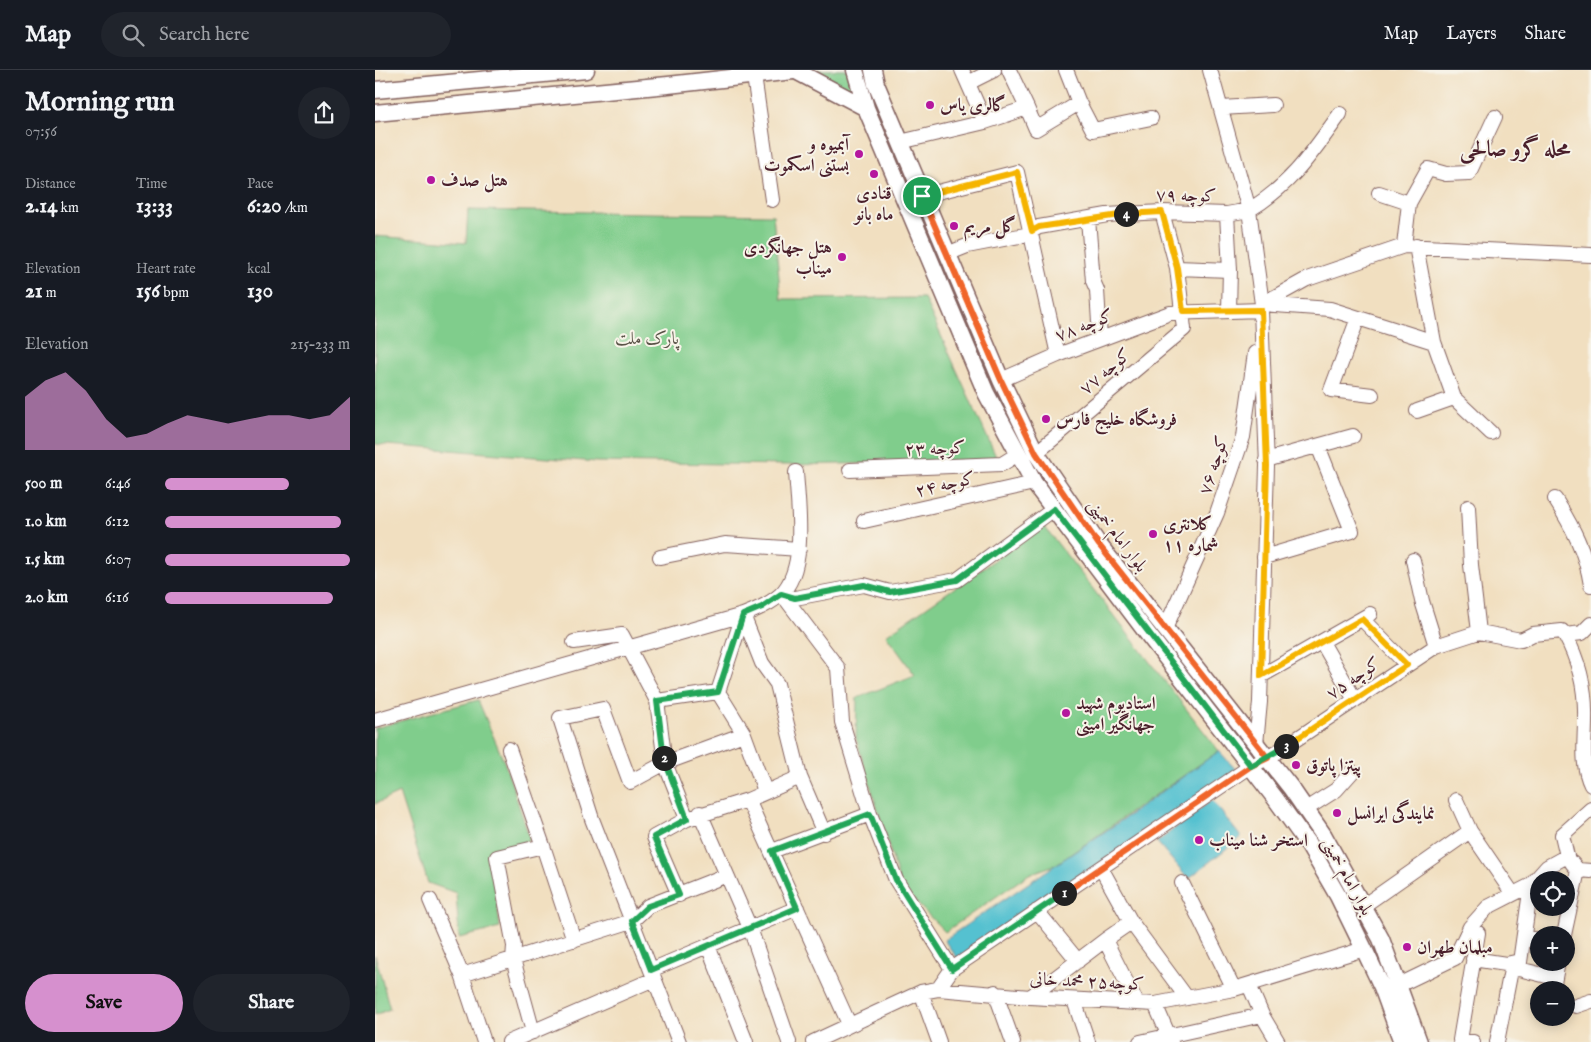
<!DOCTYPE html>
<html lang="en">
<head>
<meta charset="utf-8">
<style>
  :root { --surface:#171b24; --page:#20242c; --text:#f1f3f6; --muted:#9ea1a6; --line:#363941; --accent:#d690ce }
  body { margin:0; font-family:"IM FELL English",Amiri,serif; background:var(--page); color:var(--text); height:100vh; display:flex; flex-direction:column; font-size:19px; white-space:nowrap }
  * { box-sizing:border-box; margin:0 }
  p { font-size:16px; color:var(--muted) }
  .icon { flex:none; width:28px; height:28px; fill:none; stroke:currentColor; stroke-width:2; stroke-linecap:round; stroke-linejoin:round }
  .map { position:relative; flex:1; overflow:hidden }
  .details { display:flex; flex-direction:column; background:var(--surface); width:375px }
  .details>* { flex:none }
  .tools { position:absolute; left:1155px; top:801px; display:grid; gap:10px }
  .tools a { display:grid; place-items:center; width:45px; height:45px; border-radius:50%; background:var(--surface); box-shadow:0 2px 12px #0003; font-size:25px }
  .pin { position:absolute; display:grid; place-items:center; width:42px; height:42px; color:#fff; margin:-21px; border:2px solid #fff; border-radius:50%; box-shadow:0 1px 5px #0007 }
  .km { position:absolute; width:25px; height:25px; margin:-12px; border-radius:50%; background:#222; color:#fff; font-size:14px; line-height:25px; text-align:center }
  .round { display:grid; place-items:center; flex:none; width:52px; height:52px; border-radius:26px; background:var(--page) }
  .overview { display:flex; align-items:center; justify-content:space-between; height:85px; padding:0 25px }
  h1 { font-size:28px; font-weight:700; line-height:38px }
  .figures { display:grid; grid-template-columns:repeat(3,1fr); gap:8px; height:85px; padding:5px 25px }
  .figures div { display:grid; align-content:center }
  .figures b { font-size:21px; font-weight:700 }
  .figures small { font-size:14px; font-weight:400 }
  .figures p { font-size:14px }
  .chart { height:140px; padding:10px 25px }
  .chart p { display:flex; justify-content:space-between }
  .chart svg { width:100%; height:90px; margin-top:5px; fill:var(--accent); opacity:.7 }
  .cta { display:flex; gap:10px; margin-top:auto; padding:10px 25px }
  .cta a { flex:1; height:58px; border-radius:30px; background:var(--accent); color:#111; font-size:20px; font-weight:700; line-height:58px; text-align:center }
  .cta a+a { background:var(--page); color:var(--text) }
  ul { padding:0 25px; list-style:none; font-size:16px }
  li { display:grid; grid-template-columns:80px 60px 1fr; align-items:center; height:38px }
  li i { height:12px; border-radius:6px; background:var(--accent) }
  header { display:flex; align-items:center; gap:30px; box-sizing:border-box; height:70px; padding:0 25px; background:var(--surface); border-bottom:1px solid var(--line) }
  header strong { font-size:24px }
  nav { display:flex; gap:28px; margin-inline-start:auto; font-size:18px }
  .search { width:350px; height:45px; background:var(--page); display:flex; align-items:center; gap:12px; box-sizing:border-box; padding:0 18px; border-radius:28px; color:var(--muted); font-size:19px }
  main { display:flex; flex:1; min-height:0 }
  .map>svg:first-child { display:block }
  .green { fill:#80cd8c; stroke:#65765c }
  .water { fill:#55c1d0; stroke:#50707e }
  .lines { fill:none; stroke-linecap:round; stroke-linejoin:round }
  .minor-casing { stroke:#84625f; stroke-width:16 }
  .major-casing { stroke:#84625f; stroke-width:19 }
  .minor { stroke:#fff; stroke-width:14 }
  .major { stroke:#fff; stroke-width:16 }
  .split-1-casing { stroke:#fff; stroke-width:10 }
  .split-2-casing { stroke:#fff; stroke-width:10 }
  .split-3-casing { stroke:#fff; stroke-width:10 }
  .split-4-casing { stroke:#fff; stroke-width:10 }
  .split-5-casing { stroke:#fff; stroke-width:10 }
  .split-1 { stroke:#f0652b; stroke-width:6 }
  .split-2 { stroke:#22a559; stroke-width:6 }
  .split-3 { stroke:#22a559; stroke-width:6 }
  .split-4 { stroke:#f5b400; stroke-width:6 }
  .split-5 { stroke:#f5b400; stroke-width:6 }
  .poi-dot { fill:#b5179e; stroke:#f7f3e8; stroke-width:2 }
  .labels { text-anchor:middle; stroke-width:4; stroke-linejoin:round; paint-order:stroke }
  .poi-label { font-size:18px; font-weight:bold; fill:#4a1f2b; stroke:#f7f3e8; text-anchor:start }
  .street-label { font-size:18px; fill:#4a1f2b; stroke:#f7f3e8 }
  .park-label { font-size:18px; fill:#5a5348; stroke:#f7f3e8 }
  .district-label { font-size:22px; font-weight:bold; fill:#4a1f2b; stroke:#f7f3e8 }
</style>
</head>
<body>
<header>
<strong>Map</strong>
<div class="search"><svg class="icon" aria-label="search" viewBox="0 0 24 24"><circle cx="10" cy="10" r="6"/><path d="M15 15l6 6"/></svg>Search here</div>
<nav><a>Map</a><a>Layers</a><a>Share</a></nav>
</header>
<main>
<section class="details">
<div class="overview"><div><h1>Morning run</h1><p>07:56</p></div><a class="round"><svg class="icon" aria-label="share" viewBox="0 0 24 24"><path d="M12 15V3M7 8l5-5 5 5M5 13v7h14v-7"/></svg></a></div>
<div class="figures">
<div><p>Distance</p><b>2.14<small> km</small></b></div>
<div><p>Time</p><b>13:33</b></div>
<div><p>Pace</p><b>6:20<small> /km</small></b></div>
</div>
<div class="figures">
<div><p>Elevation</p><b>21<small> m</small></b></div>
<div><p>Heart rate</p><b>156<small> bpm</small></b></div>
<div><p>kcal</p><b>130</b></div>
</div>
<div class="chart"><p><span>Elevation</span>215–233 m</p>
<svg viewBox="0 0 160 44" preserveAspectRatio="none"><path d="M0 44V18L10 10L20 6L30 15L40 29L50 38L60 36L70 31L80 27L90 29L100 31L110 29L120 27L130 27L140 29L150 27L160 18V44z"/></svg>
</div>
<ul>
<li><b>500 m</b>6:46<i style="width:67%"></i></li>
<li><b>1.0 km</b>6:12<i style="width:95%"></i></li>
<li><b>1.5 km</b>6:07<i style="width:100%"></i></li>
<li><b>2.0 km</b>6:16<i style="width:91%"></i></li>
</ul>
<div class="cta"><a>Save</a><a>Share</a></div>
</section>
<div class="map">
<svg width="1216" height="972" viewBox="0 0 1216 972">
  <rect width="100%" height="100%" fill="#f7f3e8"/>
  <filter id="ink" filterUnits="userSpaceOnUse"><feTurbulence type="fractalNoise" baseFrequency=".02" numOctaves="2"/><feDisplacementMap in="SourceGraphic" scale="10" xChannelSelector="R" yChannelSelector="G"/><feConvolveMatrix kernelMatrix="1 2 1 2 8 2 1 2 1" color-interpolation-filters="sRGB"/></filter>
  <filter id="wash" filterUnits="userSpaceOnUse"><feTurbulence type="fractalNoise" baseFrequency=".0096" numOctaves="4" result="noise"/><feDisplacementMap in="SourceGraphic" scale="20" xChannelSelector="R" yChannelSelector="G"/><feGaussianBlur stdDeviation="1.12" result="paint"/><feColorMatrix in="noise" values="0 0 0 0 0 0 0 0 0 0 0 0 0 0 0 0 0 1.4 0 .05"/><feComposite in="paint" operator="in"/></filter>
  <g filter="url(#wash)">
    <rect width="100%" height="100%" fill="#f1dfc0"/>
    <!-- green -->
    <path class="green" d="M450 0H477L485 29 433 2Z
      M93 140 398 145 406 229 549 228 623 391 412 395 222 392 0 374V166L91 173Z
      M669 456 844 681 680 795 654 804 570 862 526 817 481 668 482 628 540 605 511 565Z
      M103 630 130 694 155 769 117 788 125 858 84 868 81 823 53 813 24 723 0 734V658Z
      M0 885 15 939 0 945Z"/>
    <!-- water -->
    <path class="water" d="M844 681 862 701 584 891 569 870 753 746Z
      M837 730 866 767 813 809 782 772Z"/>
  </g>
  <g filter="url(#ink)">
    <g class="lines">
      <defs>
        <path id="minor" d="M587 0 610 52
          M691 0 704 33 718 60 776 48
          M379 6 397 130
          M593 13 619 0
          M652 38 661 59 704 33
          M846 38 898 35
          M965 44C937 83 916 115 874 140L887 234 955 239 1059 272 1041 176
          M525 72 610 52 652 38 634 0
          M1004 123 1034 133
          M547 126 642 102 683 285
          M852 144 855 200 854 240
          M713 149 718 211 722 220 725 269
          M1029 176 1034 133 1053 99 1071 104 1094 103 1120 47
          M572 184 592 176 650 165 664 157 732 145 787 142 852 144 874 140 835 0
          M802 198 855 200
          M885 247 887 234 932 209 1029 176 1216 185
          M983 248 956 320 997 325
          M1059 272 1079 328 1116 363
          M626 310 683 285 795 243 886 240 892 396 885 632 881 674
          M1042 341 1079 328
          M661 383 809 259 802 198 787 142
          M891 390 978 366
          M475 400 627 394 643 384
          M1180 429C1197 456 1211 482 1216 515
          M1093 437 1096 495 1104 562
          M489 451 659 413
          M285 487 350 474 424 479
          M889 487 977 461 943 376
          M407 524 463 598 467 652 495 744 521 810 577 899
          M407 524 420 528 489 515 515 522 582 510 679 439
          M368 545 387 593 402 614 425 707 449 763
          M368 545 343 622 369 664 390 721
          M987 549 1032 595
          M1216 554 1207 563 1190 565C1204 591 1211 621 1210 650 1210 672 1206 695 1216 715
          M790 559 842 443 868 367 880 283
          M199 572 247 565 282 631 290 693 312 749
          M947 572 980 630
          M1061 576 1104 562 1146 570 1158 564 1187 561 1190 565
          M886 606 995 544
          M282 631 343 622
          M0 650 368 545C381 540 395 534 405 525 433 499 423 436 421 402
          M134 679 168 776
          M373 730 474 954
          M1081 730 1095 761 1138 824
          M931 739 961 720 977 702
          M325 743 375 858 414 972
          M397 781 495 744
          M1197 793 1203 800 1216 801
          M726 798 756 852 812 928
          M807 813 859 919
          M304 825 279 767 312 749 373 730 425 707
          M55 830 87 905 109 972
          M988 836 1095 761
          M662 841 703 891
          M756 852 730 870 762 933
          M1095 857 1103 863 1085 970 1098 972
          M1189 865 1203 800
          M1149 869H1164
          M333 876 371 972
          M1098 889 1131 894 1145 891
          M1144 899 1180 908
          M276 900 422 838
          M87 905 257 851 273 836 352 805
          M1179 913 1183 892
          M1024 915 1080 888 1095 857 1113 837 1156 815 1172 797 1192 786 1187 765 1216 739
          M563 919 577 899 876 696 893 688 1061 576 1047 531 1038 490
          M546 922 564 972
          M620 922 638 972
          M655 927 730 870
          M699 930 713 972
          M780 934 796 971
          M1201 936 1216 931
          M887 945 903 972
          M158 962 138 889 139 876 122 787 168 776 199 870
          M134 972 279 909
          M304 972 217 749 185 648 228 639 255 712 290 693 369 664
          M438 972 546 922 563 919 655 927 780 934 859 919 989 879
          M765 972 887 945 874 915
          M1122 972 1136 900 1144 899 1156 815"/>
        <path id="major" d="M480 0 491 38 611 323 659 413 772 563 900 728 933 774 963 826 989 879 1007 917 1027 972
          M498 0 501 14 626 310 661 383 724 475 916 718 949 766 1006 869 1044 972
          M421 1 491 38
          M0 20 211 0
          M0 43 293 15 427 0"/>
      </defs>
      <!-- minor casing -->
      <use href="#minor" class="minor-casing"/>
      <!-- major casing -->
      <use href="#major" class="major-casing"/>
      <!-- minor -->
      <use href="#minor" class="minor"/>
      <!-- major -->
      <use href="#major" class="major"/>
    </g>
  </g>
  <g class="lines" filter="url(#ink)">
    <defs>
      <path id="split-1" d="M547 126 626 310 661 383 724 475 893 688 876 696 689 823"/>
      <path id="split-2" d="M289 688 312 749 279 767 304 825 273 836 257 851 276 900 422 838 397 781 495 744 521 810 577 899 689 823"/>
      <path id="split-3" d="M289 688 282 631 343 622 368 545 387 537 406 524 420 528 489 515 515 522 582 510 679 439 876 696 911 676"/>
      <path id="split-4" d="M751 144 787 142 802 198 808 241 886 240 892 396 886 606 987 549 1032 595 911 676"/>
      <path id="split-5" d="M547 126 642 102 657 161 664 157 751 144"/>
    </defs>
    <!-- split-1 casing -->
    <use href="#split-1" class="split-1-casing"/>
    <!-- split-2 casing -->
    <use href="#split-2" class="split-2-casing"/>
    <!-- split-3 casing -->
    <use href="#split-3" class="split-3-casing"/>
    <!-- split-4 casing -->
    <use href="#split-4" class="split-4-casing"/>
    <!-- split-5 casing -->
    <use href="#split-5" class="split-5-casing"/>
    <!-- split-1 -->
    <use href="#split-1" class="split-1"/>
    <!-- split-2 -->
    <use href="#split-2" class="split-2"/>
    <!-- split-3 -->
    <use href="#split-3" class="split-3"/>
    <!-- split-4 -->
    <use href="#split-4" class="split-4"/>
    <!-- split-5 -->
    <use href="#split-5" class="split-5"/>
  </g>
  <!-- markers -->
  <g class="poi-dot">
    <circle cx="555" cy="35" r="5"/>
    <circle cx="484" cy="84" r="5"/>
    <circle cx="499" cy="104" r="5"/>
    <circle cx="56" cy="110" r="5"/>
    <circle cx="579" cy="156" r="5"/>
    <circle cx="467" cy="187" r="5"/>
    <circle cx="671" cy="349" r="5"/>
    <circle cx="778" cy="464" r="5"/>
    <circle cx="691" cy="643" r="5"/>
    <circle cx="921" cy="695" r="5"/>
    <circle cx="962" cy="743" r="5"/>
    <circle cx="824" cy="770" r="5"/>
    <circle cx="1032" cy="877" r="5"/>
  </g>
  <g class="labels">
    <!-- poi labels -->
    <g class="poi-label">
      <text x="565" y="41">گالری یاس</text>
      <text x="474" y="80" text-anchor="end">آبمیوه و<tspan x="474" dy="21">بستنی اسکموت</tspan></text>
      <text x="66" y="116">هتل صدف</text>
      <text x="499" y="129" text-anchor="middle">قنادی<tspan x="499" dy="21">ماه بانو</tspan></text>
      <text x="589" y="162">گل مریم</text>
      <text x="457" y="183" text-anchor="end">هتل جهانگردی<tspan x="457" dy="21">میناب</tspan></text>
      <text x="681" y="355">فروشگاه خلیج فارس</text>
      <text x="788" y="460">کلانتری<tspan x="788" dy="21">شماره ۱۱</tspan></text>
      <text x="701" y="639">استادیوم شهید<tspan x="701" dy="21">جهانگیر امینی</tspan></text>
      <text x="931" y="701">پیتزا پاتوق</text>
      <text x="972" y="749">نمایندگی ایرانسل</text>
      <text x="834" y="776">استخر شنا میناب</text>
      <text x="1042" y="883">مبلمان طهران</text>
    </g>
    <!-- street labels -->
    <g class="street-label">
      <text transform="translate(811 125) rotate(1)" y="6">کوچه ۷۹</text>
      <text transform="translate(709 255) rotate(-21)" y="6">کوچه ۷۸</text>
      <text transform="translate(730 301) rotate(-40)" y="6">کوچه ۷۷</text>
      <text transform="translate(560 378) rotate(-2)" y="6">کوچه ۲۳</text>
      <text transform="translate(838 395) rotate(-72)" y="6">کوچه ۷۶</text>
      <text transform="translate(570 414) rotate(-13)" y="6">کوچه ۲۴</text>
      <text transform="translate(743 465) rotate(53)" y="6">بلوار امام خمینی</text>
      <text transform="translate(978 608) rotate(-34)" y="6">کوچه ۷۵</text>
      <text transform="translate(973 806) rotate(61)" y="6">بلوار امام خمینی</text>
      <text transform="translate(712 911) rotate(3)" y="6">کوچه۲۵ محمد خانی</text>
    </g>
    <!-- park labels -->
    <g class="park-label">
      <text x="272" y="274">پارک ملت</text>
    </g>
    <!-- district labels -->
    <g class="district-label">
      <text x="1140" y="86">محله گرو صالحی</text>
    </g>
  </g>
</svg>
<div class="tools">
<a><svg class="icon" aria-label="locate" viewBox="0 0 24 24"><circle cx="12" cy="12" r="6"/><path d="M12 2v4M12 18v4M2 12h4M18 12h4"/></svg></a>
<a>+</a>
<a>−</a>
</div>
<div class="pin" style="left:547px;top:126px;background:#1e9e55"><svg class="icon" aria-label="arrive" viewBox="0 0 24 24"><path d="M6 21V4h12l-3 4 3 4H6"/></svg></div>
<b class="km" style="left:689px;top:823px">1</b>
<b class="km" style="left:289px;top:688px">2</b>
<b class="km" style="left:911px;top:676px">3</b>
<b class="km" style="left:751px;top:144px">4</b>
</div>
</main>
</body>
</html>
